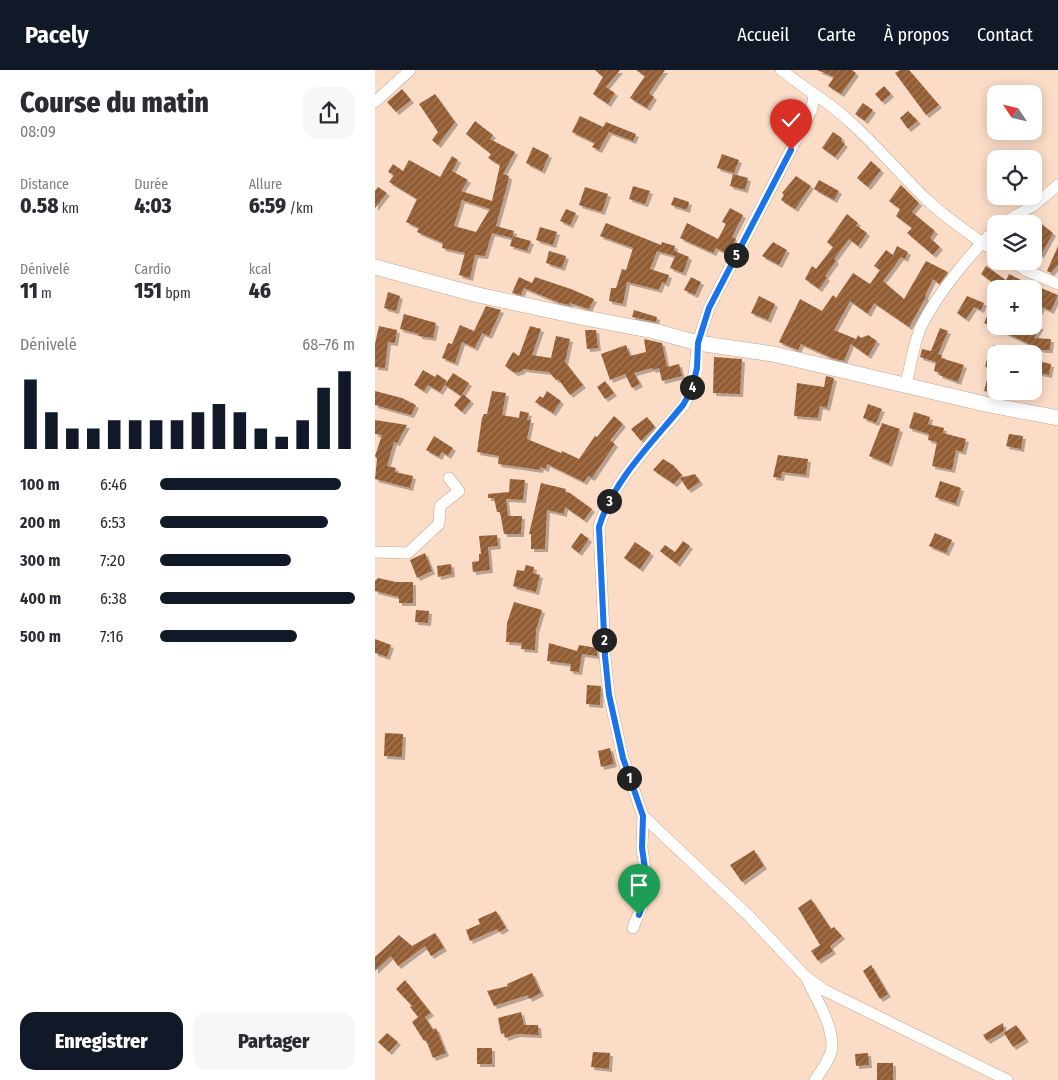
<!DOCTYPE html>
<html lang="fr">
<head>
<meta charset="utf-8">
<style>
  :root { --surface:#fff; --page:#f7f7f7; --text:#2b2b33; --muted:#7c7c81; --accent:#111827 }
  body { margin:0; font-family:"Fira Sans Condensed",sans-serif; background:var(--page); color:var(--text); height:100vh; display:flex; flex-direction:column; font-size:19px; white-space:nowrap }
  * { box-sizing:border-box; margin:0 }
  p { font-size:16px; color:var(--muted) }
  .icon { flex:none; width:28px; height:28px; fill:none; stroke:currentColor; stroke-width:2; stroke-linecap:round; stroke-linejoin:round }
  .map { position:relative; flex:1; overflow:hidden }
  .drawer { display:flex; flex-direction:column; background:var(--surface); width:375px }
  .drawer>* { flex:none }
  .needle { width:32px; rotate:305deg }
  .tools { position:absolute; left:612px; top:15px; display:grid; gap:10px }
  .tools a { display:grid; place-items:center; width:55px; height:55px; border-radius:10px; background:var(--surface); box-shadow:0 2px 12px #0003; font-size:25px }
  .pin { position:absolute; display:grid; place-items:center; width:42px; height:42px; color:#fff; margin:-51px -21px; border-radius:50% 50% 50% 0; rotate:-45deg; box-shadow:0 0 5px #0007 }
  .pin .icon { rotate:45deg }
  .km { position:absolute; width:25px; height:25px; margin:-12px; border-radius:50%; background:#222; color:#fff; font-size:14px; line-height:25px; text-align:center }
  .round { display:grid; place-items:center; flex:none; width:52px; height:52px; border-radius:15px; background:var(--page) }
  .head { display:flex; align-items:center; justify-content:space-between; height:85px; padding:0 20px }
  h1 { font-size:28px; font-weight:800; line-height:38px }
  .stats { display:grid; grid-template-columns:repeat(3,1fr); gap:8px; height:85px; padding:5px 20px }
  .stats div { display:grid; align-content:center }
  .stats b { font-size:21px; font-weight:800 }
  .stats small { font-size:14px; font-weight:400 }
  .stats p { font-size:14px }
  .chart { height:140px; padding:10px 20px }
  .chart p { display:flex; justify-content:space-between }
  .chart svg { width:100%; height:90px; margin-top:5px; stroke:var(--accent); stroke-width:6 }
  .action { display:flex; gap:10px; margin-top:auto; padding:10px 20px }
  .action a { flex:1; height:58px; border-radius:15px; background:var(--accent); color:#fff; font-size:20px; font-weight:800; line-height:58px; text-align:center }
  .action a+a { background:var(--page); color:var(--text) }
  ul { padding:0 20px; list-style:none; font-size:16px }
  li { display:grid; grid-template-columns:80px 60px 1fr; align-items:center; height:38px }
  li i { height:12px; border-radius:6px; background:var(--accent) }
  header { display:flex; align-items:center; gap:30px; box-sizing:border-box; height:70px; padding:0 25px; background:var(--accent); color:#fff }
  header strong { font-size:24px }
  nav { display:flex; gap:28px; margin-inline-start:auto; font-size:18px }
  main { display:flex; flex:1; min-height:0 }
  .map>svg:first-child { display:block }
  .building { fill:url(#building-hatch); fill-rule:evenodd; filter:url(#shadow) }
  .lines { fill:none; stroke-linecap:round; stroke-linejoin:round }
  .street-casing { stroke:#c3a692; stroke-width:12 }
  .secondary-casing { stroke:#c3a692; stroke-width:16 }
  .street { stroke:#fff; stroke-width:11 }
  .secondary { stroke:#fff; stroke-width:15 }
  .route-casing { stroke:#fff; stroke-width:10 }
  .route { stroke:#1a73e8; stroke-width:6 }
</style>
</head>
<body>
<header>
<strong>Pacely</strong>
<nav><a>Accueil</a><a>Carte</a><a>À propos</a><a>Contact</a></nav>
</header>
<main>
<section class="drawer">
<div class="head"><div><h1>Course du matin</h1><p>08:09</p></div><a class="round"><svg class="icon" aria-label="share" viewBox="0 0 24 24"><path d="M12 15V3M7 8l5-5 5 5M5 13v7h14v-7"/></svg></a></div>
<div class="stats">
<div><p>Distance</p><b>0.58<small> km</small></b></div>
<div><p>Durée</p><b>4:03</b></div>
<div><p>Allure</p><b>6:59<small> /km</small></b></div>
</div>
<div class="stats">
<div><p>Dénivelé</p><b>11<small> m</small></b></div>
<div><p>Cardio</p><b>151<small> bpm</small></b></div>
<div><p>kcal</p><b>46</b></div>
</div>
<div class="chart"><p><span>Dénivelé</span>68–76 m</p>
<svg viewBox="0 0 160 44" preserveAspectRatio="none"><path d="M5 44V10M15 44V26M25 44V34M35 44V34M45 44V30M55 44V30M65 44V30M75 44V30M85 44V26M95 44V22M105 44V26M115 44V34M125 44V38M135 44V30M145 44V14M155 44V6"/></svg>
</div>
<ul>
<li><b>100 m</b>6:46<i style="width:93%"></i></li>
<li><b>200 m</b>6:53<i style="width:86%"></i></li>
<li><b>300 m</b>7:20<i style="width:67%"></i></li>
<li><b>400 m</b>6:38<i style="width:100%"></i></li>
<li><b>500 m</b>7:16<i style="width:70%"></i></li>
</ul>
<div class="action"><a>Enregistrer</a><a>Partager</a></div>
</section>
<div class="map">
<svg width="683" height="1010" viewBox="0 0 683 1010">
  <defs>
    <pattern id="building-hatch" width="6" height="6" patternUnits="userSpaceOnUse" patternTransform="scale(1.25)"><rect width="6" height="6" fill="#935c31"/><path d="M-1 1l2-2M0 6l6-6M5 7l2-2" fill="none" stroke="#a0795a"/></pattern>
    <filter id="shadow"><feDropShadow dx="3" dy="3" stdDeviation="0" flood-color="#0004"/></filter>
  </defs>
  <rect width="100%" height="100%" fill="#fadcc7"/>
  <!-- building -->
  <path class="building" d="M220 0H245L231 17 240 23 233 34 218 24 228 7Z
    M261 0H290L274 23 279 27 272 38 255 28 270 6Z
    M442 0H477L481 3 466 24 453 16 459 7Z
    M525 0H534L564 35 551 45 520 3Z
    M509 16 516 24 507 32 500 24Z
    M27 19 36 30 21 42 12 32Z
    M60 24 80 52 63 75 57 70 63 62 44 34Z
    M488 33 498 40 490 51 480 44Z
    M533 41 543 51 533 59 525 48Z
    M205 46 228 57 231 52 261 64 258 71 234 62 224 80 217 77 220 73 197 62Z
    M100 51 118 65 115 69 140 82 128 104 134 106 133 112 121 156 139 161 137 168 117 163 110 186 100 185 95 208 84 205 90 183 67 178 68 173 42 162 44 158 31 152 42 129 14 112 19 105 13 102 18 94 28 101 34 90 65 107 77 86 83 90 77 101 93 110 86 121 117 131 125 95 113 88 116 84 91 64ZM87 130 115 139 101 162 79 156Z
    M458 62 467 68 466 71 470 74 460 87 447 78Z
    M158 77 174 85 167 101 151 93Z
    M347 84 364 90 359 103 342 98Z
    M496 91 506 100 493 117 482 108Z
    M358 104 373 108 370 120 355 116Z
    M421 106 436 116 420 139 406 130 409 125 407 123Z
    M444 110 464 121 459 130 439 119Z
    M526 115 544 133 537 142 560 161 555 168 565 177 558 185 532 163 537 158 521 146 525 139 514 131Z
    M258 116 275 121 270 134 254 129Z
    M3 117 12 123 0 138V121Z
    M210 117 233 124 227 142 204 135Z
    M299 127 314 132 312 140 296 135Z
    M355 138 368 145 357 167 361 169 353 184 341 178 338 183 305 168 312 153 343 169 351 154 347 152Z
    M191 139 201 143 195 155 185 151Z
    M472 144 483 153 481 155 492 163 483 176 474 169 459 189 461 191 450 206 452 208 444 219 430 209 437 196 441 199 458 177 452 172Z
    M659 148 678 163 666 185 659 180Z
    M231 153 286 175 287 172 300 176 299 180 302 182 314 187 308 203 295 198 300 186 282 181 275 199 294 205 291 214 287 212 284 220 252 212 248 234 234 231 236 218H241L247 199 251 200 258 178 225 166Z
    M165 157 182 162 178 175 161 170Z
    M138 166 156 171 152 181 135 176Z
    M398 172 412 180 404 195 387 186Z
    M522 176 533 182 530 189 526 187 508 211 529 229 551 191 573 202 564 214 558 209 550 226 551 227 534 257 499 233 493 244 475 231 459 260 481 269 483 265 486 268 493 265 502 271 493 286 476 274 469 291 457 288 426 274 423 280 404 272 425 229 447 241 458 225 461 228 478 203 495 214 505 200 499 196 511 180 518 185Z
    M683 176V195L676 203 672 201Z
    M174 181 191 186 187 198 171 193Z
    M611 196 631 210 634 204 652 213 649 219H627L606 204Z
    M144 207 157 213 160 207 196 219 219 229 214 239 195 233V235L185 233 149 218 146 225 137 223Z
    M316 207 326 212 320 225 309 220Z
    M666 218 683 225 676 241 667 237 659 251V234Z
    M13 222 25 226 21 241 9 238Z
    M384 226 400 234 393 250 376 243Z
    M592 226 609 233 606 240 599 237 591 249 582 243Z
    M111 236 126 240 114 266 107 263 100 278 87 272 80 293 67 288 73 273 77 274 85 255 99 261Z
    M259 240 282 247 281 252 257 247Z
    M615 240 621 243V256H666L659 268 676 269 675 280H667L609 253Z
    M29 244 61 253 58 268 44 266V264L25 259Z
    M4 256 22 260 20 273 13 272 10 298 0 297V274Z
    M155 256 166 259 157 285 176 288 181 266 195 269 190 292 208 315 195 325 183 309 181 310 174 302 148 299 147 301 140 303 130 296 138 282 144 286Z
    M565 258 573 261 563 284 567 285 566 288 589 295 583 312 564 305 565 303 559 301 561 292 545 287 547 279 556 281Z
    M210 260H221L223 278 212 279Z
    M269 269 287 273 292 297 304 294 307 306 287 311 284 298 278 300 277 298 259 303 265 314 257 318 250 304 235 310 226 284 251 275 255 286 271 282Z
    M618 275 630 277 629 284H621V324L609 321 615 298 610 297 614 281H617Z
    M339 287 367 289 365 324 338 323Z
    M659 290 676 294 674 305 659 302Z
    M48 300 60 307 62 304 72 311 65 322 53 315 49 321 39 315Z
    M78 303 94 313 86 326 70 315Z
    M451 306 459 308 452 338 445 336 443 348 419 346 422 313 449 317Z
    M230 311 239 323 230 329 222 317Z
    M0 321 27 328 41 335 36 345 0 335Z
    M117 321 131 323 127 345 144 348 145 341 154 343 152 350H156L152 369 186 383 187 381 204 389 220 366 222 367 239 346 248 354 235 370 240 374 225 396 217 408 213 406 209 412 172 394 171 399 166 397 165 400 123 394 124 386 102 382 107 348 109 344H112Z
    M172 321 186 331 178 343 160 332 165 326 168 328Z
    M88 324 96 331 87 342 79 335Z
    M493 334 507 339 501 353 488 348Z
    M539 342 555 347 553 354 569 358 568 363 591 369 588 382 581 380 577 400 557 396 562 372 553 370 554 364 534 358Z
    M272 347 280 357 266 371 256 359Z
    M0 350 32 355 22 373 19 372 12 396 21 398 20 402 38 406 35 418 0 409 2 389 0 386 7 365 0 364Z
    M507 353 525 359 514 394 494 386Z
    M634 364 648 366 646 379 631 376Z
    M59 366 78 378 73 386 67 382 64 387 51 380Z
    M403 385 433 389 431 405 407 402 406 408 398 407Z
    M288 389 298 395 307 405 305 408 320 404 325 412 313 420 305 408 299 414 278 400Z
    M135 409 150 410 148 430 131 429 133 446H147L146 464H129L125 442H122L119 428H113V424L134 422Z
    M565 411 586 418 581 434 560 427Z
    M166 413 191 419 190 422 195 423 217 439 209 450 190 437 189 444 172 440 170 479H156V464H154Z
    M206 463 214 469 204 483 196 477Z
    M560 463 577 470 571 483 554 476Z
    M122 465 123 476 113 477 115 500 98 502 97 492 104 491V484H106L104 466Z
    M308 471 315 476 302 494 285 481 290 475 300 482Z
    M260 472 276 483 265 499 249 488Z
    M50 483 57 501 42 508 35 490Z
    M76 494 77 504 63 507 62 496Z
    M151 495 159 497 158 503 165 505 161 522 138 516 142 500 149 501Z
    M3 508 21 512H38V533H24V527L0 521V511Z
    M139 532 167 540 161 560 160 580 146 579 147 573 131 572 132 553Z
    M41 540 54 541 53 553 40 552Z
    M0 569 16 575 12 587 0 583Z
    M174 573 202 581 204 575 222 578V586L207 584 204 602 195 601 196 594 172 591Z
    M212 615 226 616 225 635 211 634Z
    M10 663 28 664 27 687 9 686Z
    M235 678 239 694 226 697 223 681Z
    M379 780 389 796 367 812 355 795Z
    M436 829 456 859 459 857 467 866 455 876 458 881 443 891 436 881 445 875 423 838Z
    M121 841 131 858 124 862 122 859 95 871 91 860 105 854 103 849Z
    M60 863 69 878 56 886 50 876 23 896 16 886 0 901V887L24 865 37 876Z
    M496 895 513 924 505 929 488 901Z
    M157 903 166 923 154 929 153 925 119 936 112 921 133 916 132 914Z
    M30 910 56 943 50 947 58 960 61 958 71 983 58 988 51 970 49 971 37 952 43 947 35 937 37 936 21 919Z
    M146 942 149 955H163L164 965 142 964 130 968 129 963 126 964 123 948Z
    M628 953 629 961 612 971 608 965Z
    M641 955 651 969 638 977 629 963Z
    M12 963 23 972 14 982 3 972Z
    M102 978H117V994H102Z
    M218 982 235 983 234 999 216 997Z
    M493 983 494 995 481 996 480 984Z
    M502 993H518V1010H502Z"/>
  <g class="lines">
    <defs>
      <path id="street" d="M406 0 436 22 439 27 436 41 334 238C331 249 326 261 323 272 319 298 321 310 309 335 278 372 238 410 224 457L230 586 234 625 248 688 268 746 374 846 430 906 449 920 632 1010
        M436 22C481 50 513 92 551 129 572 149 597 166 621 182
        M0 32 35 0
        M627 154 659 135 683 115
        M636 191 652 201 683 214
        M531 315C535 297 538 277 545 259 559 228 596 182 621 159
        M0 482 33 483 64 454 65 436 84 421 74 408
        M258 858 273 820 267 778 268 746
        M431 907C440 927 457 952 457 976 457 987 446 1001 440 1010"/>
      <path id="secondary" d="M0 197 99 224 205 247 279 261 323 273 398 284 610 334 683 348"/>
    </defs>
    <!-- street casing -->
    <use href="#street" class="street-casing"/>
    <!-- secondary casing -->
    <use href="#secondary" class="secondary-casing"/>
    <!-- street -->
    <use href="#street" class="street"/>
    <!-- secondary -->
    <use href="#secondary" class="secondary"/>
  </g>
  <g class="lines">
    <defs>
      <path id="route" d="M264 845 273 820 267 778 268 746 248 688 234 625 230 586 224 457C238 410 278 372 308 335L317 319 322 298 323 273 334 238 416 80"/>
    </defs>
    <!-- route casing -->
    <use href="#route" class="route-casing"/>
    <!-- route -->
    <use href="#route" class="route"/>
  </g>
</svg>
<div class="tools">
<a><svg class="needle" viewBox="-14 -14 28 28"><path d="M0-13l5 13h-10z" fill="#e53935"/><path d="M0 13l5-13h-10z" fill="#7c7c81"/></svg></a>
<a><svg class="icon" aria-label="locate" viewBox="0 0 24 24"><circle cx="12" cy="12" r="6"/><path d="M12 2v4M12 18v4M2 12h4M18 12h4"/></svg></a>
<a><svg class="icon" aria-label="layers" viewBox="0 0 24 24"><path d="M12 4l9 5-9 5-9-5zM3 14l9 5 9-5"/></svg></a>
<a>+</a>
<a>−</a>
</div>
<div class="pin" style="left:264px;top:845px;background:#1e9e55"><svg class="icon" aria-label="arrive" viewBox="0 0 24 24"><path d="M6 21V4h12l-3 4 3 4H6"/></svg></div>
<div class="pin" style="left:416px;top:80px;background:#d93025"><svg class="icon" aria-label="check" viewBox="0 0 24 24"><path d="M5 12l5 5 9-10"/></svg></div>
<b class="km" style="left:254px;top:708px">1</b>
<b class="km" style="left:229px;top:570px">2</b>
<b class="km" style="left:234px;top:431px">3</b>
<b class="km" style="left:317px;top:317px">4</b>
<b class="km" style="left:361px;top:185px">5</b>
</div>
</main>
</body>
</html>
